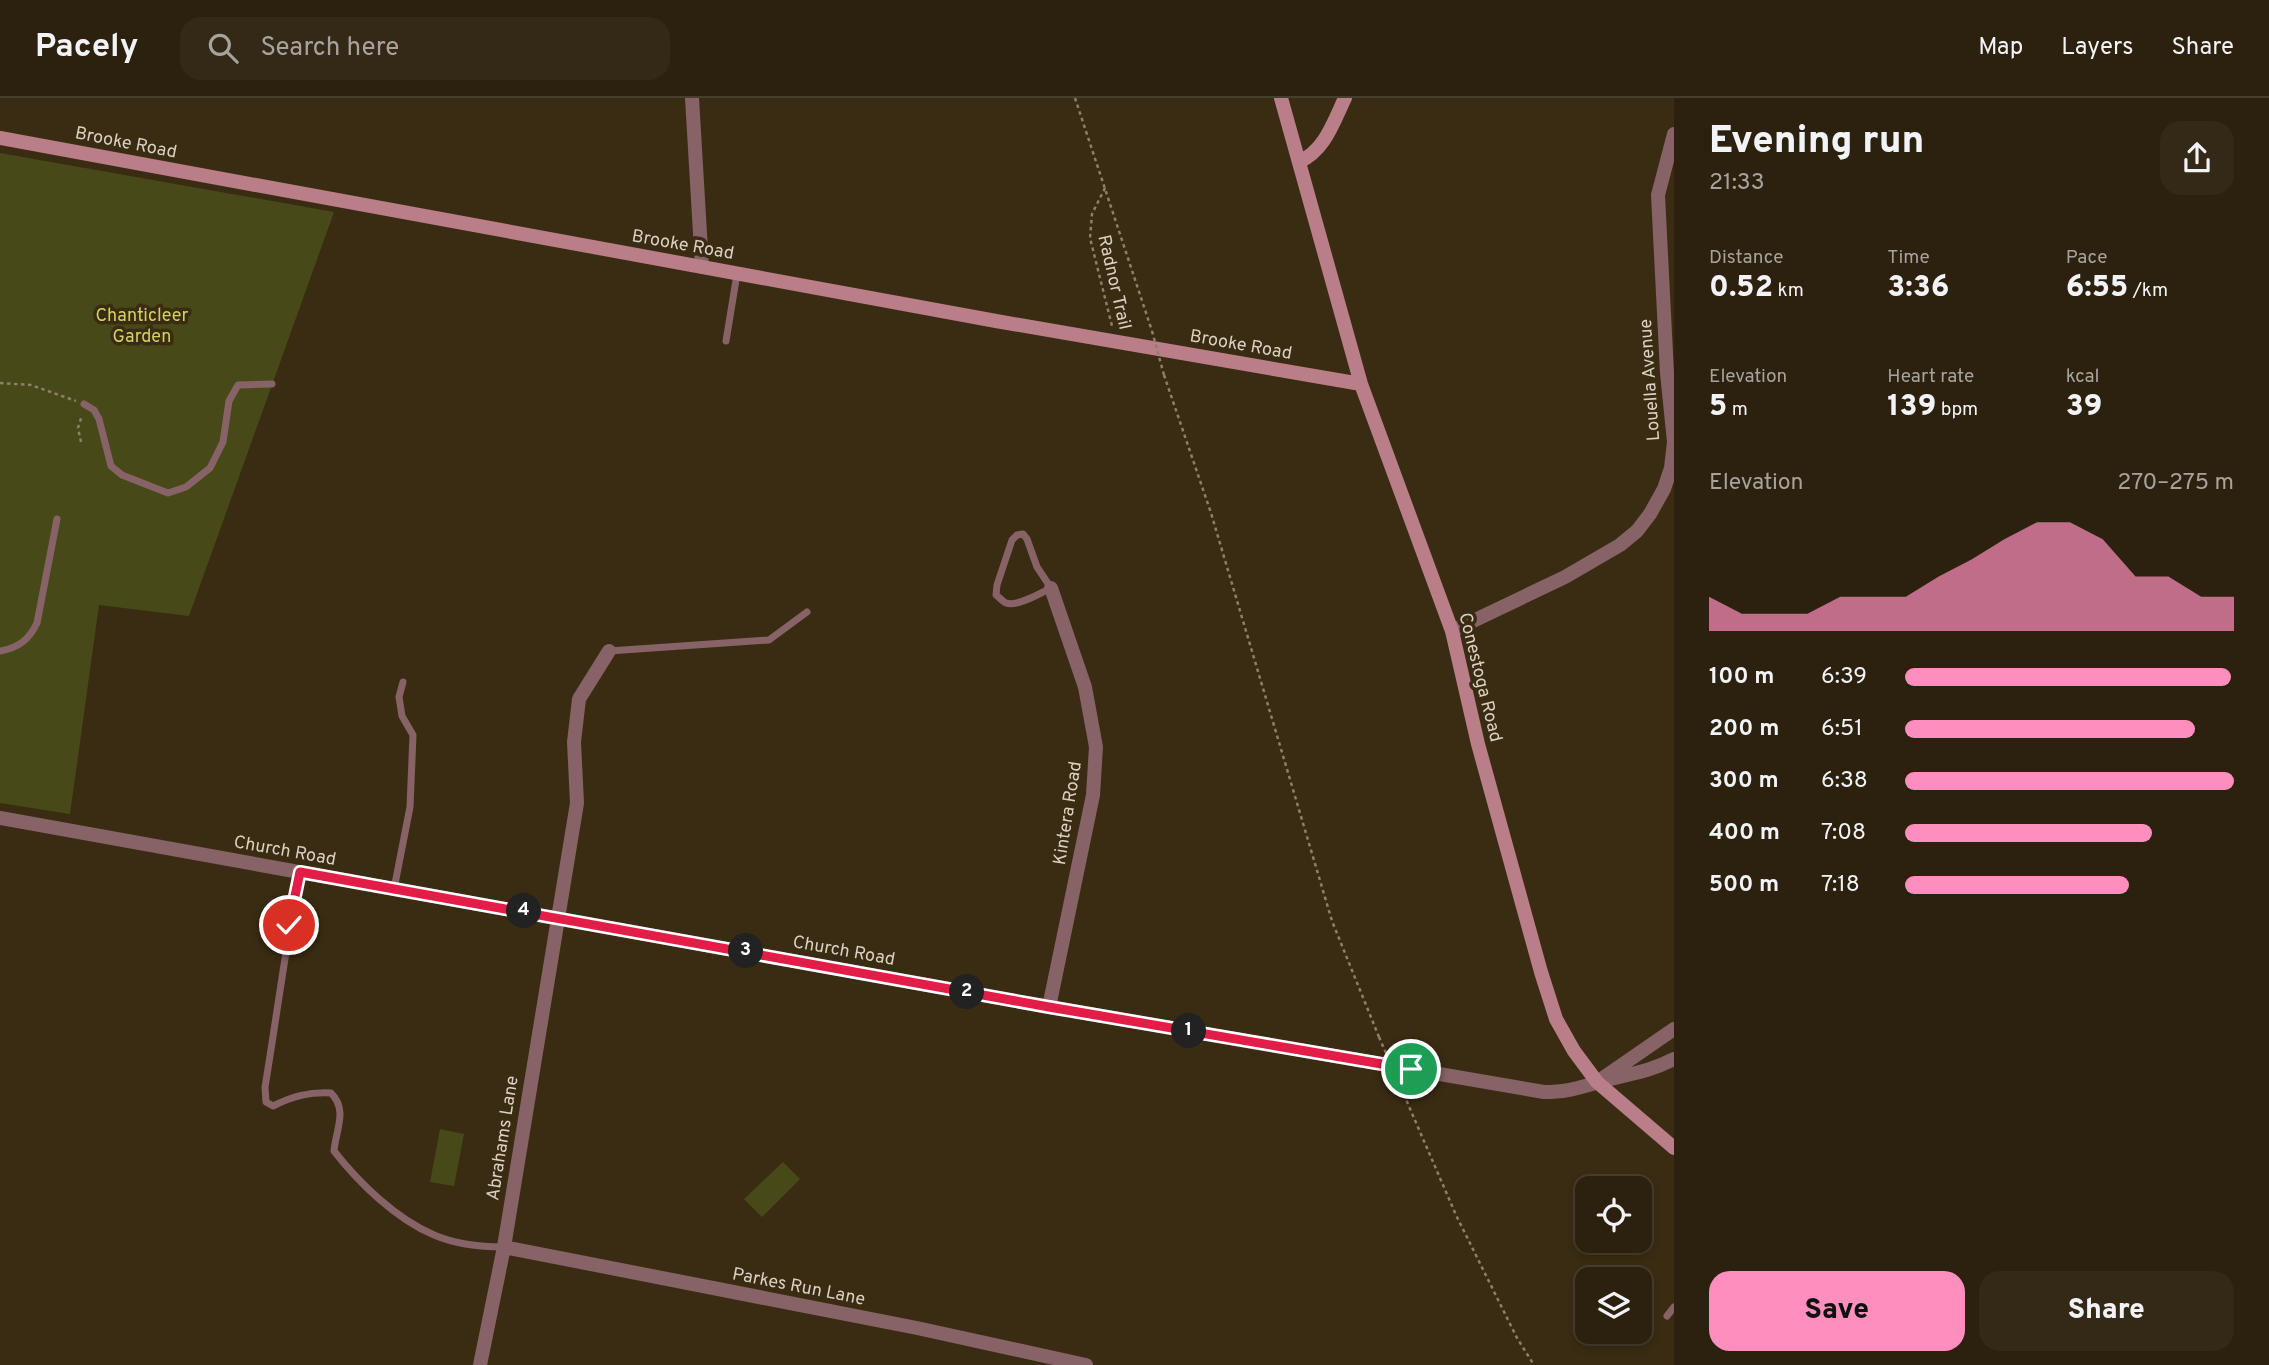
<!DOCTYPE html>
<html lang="en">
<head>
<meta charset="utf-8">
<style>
  :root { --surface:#2c210e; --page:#342917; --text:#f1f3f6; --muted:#a6a39e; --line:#483e2e; --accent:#fe8ebd }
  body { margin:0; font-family:Overpass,sans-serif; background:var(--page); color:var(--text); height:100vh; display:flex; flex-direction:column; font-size:26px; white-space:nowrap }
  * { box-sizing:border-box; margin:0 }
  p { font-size:23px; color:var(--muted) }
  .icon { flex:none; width:38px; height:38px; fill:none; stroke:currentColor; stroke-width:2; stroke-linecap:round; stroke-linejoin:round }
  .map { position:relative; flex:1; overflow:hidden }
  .details { display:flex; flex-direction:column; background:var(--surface); width:595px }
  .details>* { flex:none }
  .fabs { position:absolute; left:1575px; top:1078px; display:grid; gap:14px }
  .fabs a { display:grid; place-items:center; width:77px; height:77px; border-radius:14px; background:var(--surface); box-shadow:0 4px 10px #0003,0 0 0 2px var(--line); font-size:35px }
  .pin { position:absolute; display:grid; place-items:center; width:60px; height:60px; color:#fff; margin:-30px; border:4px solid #fff; border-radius:50%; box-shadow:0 2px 7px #0007 }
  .km { position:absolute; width:35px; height:35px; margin:-18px; border-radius:50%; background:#222; color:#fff; font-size:19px; line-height:35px; text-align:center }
  .round { display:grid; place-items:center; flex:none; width:74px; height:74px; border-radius:21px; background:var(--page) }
  .summary { display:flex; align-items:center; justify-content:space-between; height:119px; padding:0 35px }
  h1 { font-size:38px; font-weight:800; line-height:52px }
  .metrics { display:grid; grid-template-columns:repeat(3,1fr); gap:10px; height:119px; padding:7px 35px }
  .metrics div { display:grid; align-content:center }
  .metrics b { font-size:30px; font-weight:800 }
  .metrics small { font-size:19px; font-weight:400 }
  .metrics p { font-size:19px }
  .chart { height:196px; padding:14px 35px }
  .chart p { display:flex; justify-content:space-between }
  .chart svg { width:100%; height:126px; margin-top:7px; fill:var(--accent); opacity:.7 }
  .cta { display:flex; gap:14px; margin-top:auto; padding:14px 35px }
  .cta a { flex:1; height:80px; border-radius:21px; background:var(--accent); color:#111; font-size:28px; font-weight:800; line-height:80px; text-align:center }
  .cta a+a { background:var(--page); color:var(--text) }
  ul { padding:0 35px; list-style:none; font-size:23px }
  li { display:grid; grid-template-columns:112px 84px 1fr; align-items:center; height:52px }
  li i { height:18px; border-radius:9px; background:var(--accent) }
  header { display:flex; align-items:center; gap:42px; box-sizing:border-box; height:98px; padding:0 35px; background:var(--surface); border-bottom:2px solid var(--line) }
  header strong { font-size:33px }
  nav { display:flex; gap:38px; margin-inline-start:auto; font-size:24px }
  .search { width:490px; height:63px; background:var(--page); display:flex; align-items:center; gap:18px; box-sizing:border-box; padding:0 24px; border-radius:21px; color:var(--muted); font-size:26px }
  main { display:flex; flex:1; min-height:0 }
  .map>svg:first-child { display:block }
  .green { fill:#484918 }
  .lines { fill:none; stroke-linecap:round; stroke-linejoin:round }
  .path { stroke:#8c806d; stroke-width:2.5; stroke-dasharray:3.5 3.5; stroke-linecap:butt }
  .service { stroke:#876267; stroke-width:7 }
  .minor { stroke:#876267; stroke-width:14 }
  .secondary { stroke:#b97e87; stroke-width:14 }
  .path-bridge { stroke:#8c806d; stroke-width:2.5; stroke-dasharray:3.5 3.5; stroke-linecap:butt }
  .route-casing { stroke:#fff; stroke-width:14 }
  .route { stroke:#e11d48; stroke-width:9 }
  .labels { text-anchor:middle; stroke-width:7; stroke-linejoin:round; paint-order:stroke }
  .street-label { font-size:18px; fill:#dad1c3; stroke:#3a2c13 }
  .park-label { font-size:18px; fill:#d0d360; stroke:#3a2c13 }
</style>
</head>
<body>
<header>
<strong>Pacely</strong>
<div class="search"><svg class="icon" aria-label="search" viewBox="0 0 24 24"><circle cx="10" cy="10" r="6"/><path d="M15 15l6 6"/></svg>Search here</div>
<nav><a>Map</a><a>Layers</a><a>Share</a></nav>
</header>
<main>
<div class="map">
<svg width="1674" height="1267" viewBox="0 0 1674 1267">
  <rect width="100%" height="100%" fill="#3a2c13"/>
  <!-- green -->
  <path class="green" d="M0 55 334 114 189 518 99 507 70 716 0 705Z
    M440 1031 464 1036 454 1088 430 1084Z
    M783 1064 800 1081 762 1119 744 1101Z"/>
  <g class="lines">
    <!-- path -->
    <path class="path" d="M1075 0 1152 233
      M1105 90 1092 116 1090 140 1112 228
      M1164 277 1211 415 1332 823 1379 939
      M0 285 31 287 76 303
      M81 344 78 330 82 317
      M1401 990 1456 1117 1517 1240 1534 1267"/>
    <!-- service -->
    <path class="service" d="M726 243 737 176
      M84 306 94 312 99 321 111 368 122 377 168 395 186 389 210 370 223 344 229 303 238 287 272 286
      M1023 436 1027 441 1037 469 1051 490C1041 495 1017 509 1006 505 1003 504 999 499 996 497L997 487 1012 442 1017 437Z
      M0 553C18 550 29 542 37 525L57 421
      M609 553 769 542 807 514
      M300 774C286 845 277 917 265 989L266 1004 273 1008C293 998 309 994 331 995 348 1012 336 1031 334 1053 359 1085 396 1121 434 1137 455 1146 481 1149 504 1149
      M394 791 410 709 413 637 402 618 399 599 403 584
      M1667 1218 1674 1209"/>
    <!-- minor -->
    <path class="minor" d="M692 0 702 169
      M1452 533 1565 479 1620 447 1637 433 1650 416 1664 391 1671 370 1674 344 1667 275 1658 97 1674 36
      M0 720 1049 909 1544 994C1568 994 1577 990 1599 984 1627 976 1647 975 1674 961
      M1049 909 1093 697 1096 649 1085 589 1051 490
      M1603 980 1674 931
      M504 1149 917 1230 1086 1267
      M480 1267 504 1149 577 705 574 644 579 601 609 553"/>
    <!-- secondary -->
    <path class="secondary" d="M1281 0 1361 286 1452 533 1478 646 1541 874 1556 921 1574 953 1597 984 1674 1050
      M0 40 996 223 1361 286
      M1299 64C1325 52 1333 25 1345 0"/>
    <!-- path-bridge -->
    <path class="path-bridge" d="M1152 233 1164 277
      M1379 939 1401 990"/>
  </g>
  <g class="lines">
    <defs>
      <path id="route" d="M289 827 300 774 1049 909 1411 971"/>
    </defs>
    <!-- route casing -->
    <use href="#route" class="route-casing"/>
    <!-- route -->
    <use href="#route" class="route"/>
  </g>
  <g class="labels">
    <!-- street labels -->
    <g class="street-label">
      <text transform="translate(126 44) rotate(11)" y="6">Brooke Road</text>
      <text transform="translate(683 146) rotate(10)" y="6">Brooke Road</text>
      <text transform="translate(1115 184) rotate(77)" y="6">Radnor Trail</text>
      <text transform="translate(1241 246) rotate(10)" y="6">Brooke Road</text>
      <text transform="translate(1649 282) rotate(-94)" y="6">Louella Avenue</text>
      <text transform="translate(1481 579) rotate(76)" y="6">Conestoga Road</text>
      <text transform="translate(1067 715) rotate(-81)" y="6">Kintera Road</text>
      <text transform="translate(285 752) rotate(10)" y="6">Church Road</text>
      <text transform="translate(844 852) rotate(10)" y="6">Church Road</text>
      <text transform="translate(502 1040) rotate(-81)" y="6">Abrahams Lane</text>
      <text transform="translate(799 1188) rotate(11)" y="6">Parkes Run Lane</text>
    </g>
    <!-- park labels -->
    <g class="park-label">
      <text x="142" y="223">Chanticleer<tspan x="142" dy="21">Garden</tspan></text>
    </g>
  </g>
</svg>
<div class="fabs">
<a><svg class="icon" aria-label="locate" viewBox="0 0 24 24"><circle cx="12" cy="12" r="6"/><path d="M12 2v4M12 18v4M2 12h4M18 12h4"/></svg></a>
<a><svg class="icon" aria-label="layers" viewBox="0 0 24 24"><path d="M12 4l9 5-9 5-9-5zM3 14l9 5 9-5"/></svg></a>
</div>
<div class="pin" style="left:1411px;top:971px;background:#1e9e55"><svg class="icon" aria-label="arrive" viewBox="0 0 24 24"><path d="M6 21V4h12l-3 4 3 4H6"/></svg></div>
<div class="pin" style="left:289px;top:827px;background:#d93025"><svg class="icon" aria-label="check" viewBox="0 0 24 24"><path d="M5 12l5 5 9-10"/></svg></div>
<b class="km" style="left:1189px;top:933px">1</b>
<b class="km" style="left:967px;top:894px">2</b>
<b class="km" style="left:746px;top:853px">3</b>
<b class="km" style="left:524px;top:813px">4</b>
</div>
<section class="details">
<div class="summary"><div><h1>Evening run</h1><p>21:33</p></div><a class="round"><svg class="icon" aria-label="share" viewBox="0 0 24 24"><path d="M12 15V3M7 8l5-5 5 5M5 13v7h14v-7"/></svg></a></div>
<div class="metrics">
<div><p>Distance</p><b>0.52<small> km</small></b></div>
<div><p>Time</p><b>3:36</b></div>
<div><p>Pace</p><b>6:55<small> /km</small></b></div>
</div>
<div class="metrics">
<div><p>Elevation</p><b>5<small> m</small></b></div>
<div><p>Heart rate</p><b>139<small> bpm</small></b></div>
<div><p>kcal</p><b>39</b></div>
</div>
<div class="chart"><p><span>Elevation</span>270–275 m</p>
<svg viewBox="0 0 160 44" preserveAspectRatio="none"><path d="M0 44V32L10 38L20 38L30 38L40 32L50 32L60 32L70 25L80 19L90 12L100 6L110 6L120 12L130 25L140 25L150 32L160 32V44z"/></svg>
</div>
<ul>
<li><b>100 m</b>6:39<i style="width:99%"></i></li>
<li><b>200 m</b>6:51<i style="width:88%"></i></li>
<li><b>300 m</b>6:38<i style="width:100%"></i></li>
<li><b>400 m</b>7:08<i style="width:75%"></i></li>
<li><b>500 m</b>7:18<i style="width:68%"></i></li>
</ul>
<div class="cta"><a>Save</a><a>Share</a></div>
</section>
</main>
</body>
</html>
